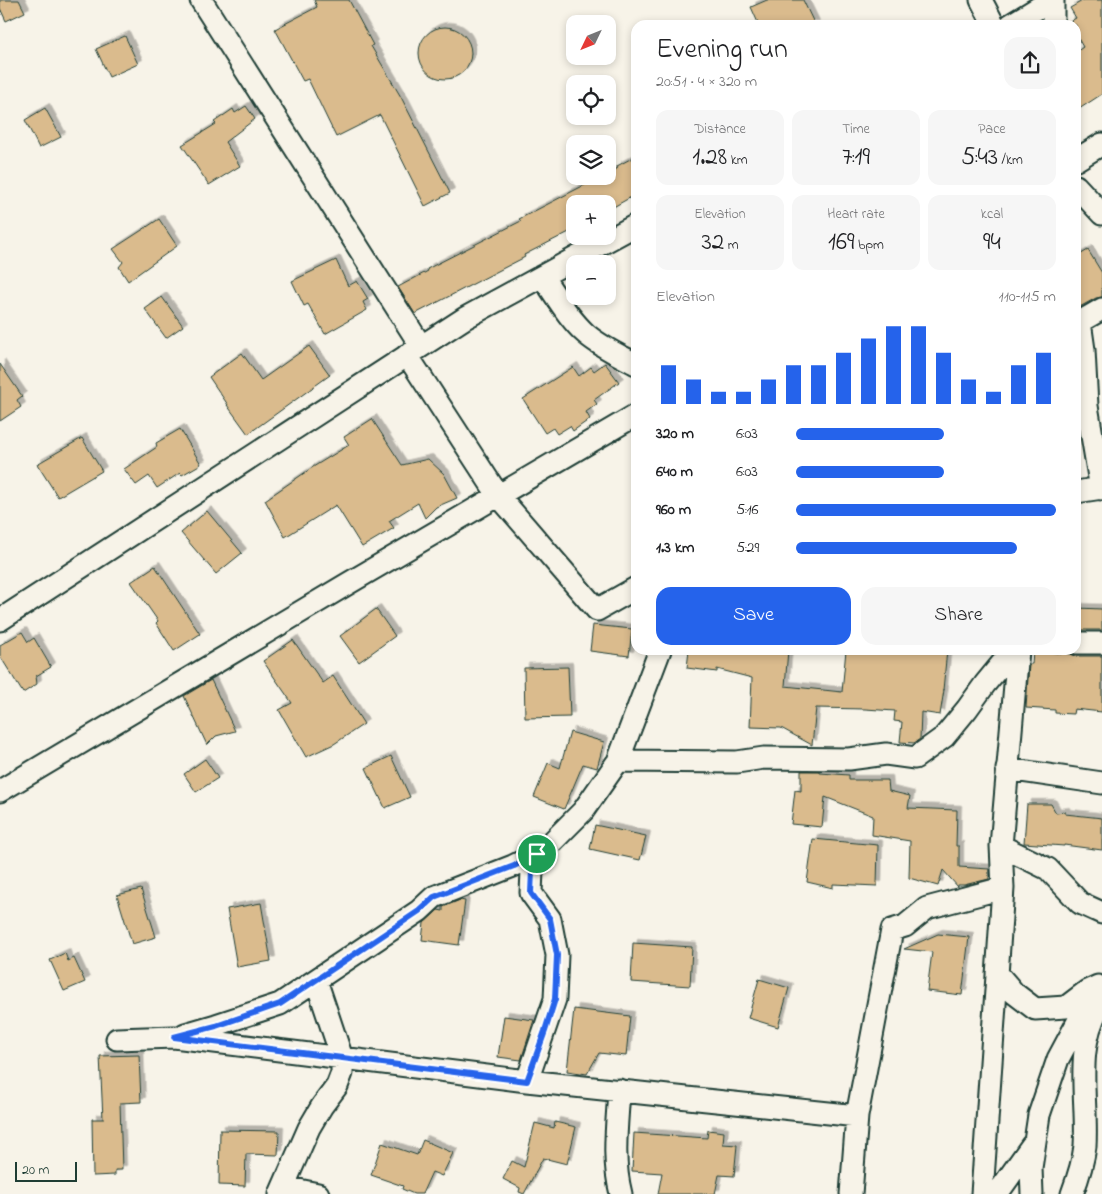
<!DOCTYPE html>
<html lang="en">
<head>
<meta charset="utf-8">
<style>
  :root { --surface:#fff; --page:#f6f6f6; --text:#202124; --muted:#757577; --accent:#2563eb }
  body { margin:0; font-family:"Indie Flower",sans-serif; background:var(--page); color:var(--text); height:100vh; display:flex; flex-direction:column; font-size:19px; white-space:nowrap }
  * { box-sizing:border-box; margin:0 }
  p { font-size:16px; color:var(--muted) }
  .icon { flex:none; width:28px; height:28px; fill:none; stroke:currentColor; stroke-width:2; stroke-linecap:round; stroke-linejoin:round }
  .map { position:relative; flex:1; overflow:hidden }
  .sheet { position:absolute; left:631px; top:20px; width:450px; height:635px; display:flex; flex-direction:column; background:var(--surface); border-radius:15px; box-shadow:0 2px 8px #0003 }
  .sheet>* { flex:none }
  .needle { width:32px; rotate:227deg }
  .buttons { position:absolute; left:566px; top:15px; display:grid; gap:10px }
  .buttons a { display:grid; place-items:center; width:50px; height:50px; border-radius:10px; background:var(--surface); box-shadow:0 2px 8px #0003; font-size:25px }
  .scale { position:absolute; left:15px; bottom:12px; width:62px; box-sizing:border-box; padding-left:5px; border:2px solid #1f3d34; border-top:0; font-size:14px; line-height:18px; white-space:nowrap; color:#1f3d34; -webkit-text-stroke:4px #f7f3e8; paint-order:stroke }
  .pin { position:absolute; display:grid; place-items:center; width:42px; height:42px; color:#fff; margin:-21px; border:2px solid #fff; border-radius:50%; box-shadow:0 1px 5px #0007 }
  .round { display:grid; place-items:center; flex:none; width:52px; height:52px; border-radius:15px; background:var(--page) }
  .summary { display:flex; align-items:center; justify-content:space-between; height:85px; padding:0 25px }
  h1 { font-size:28px; font-weight:600; line-height:38px }
  .metrics { display:grid; grid-template-columns:repeat(3,1fr); gap:8px; height:85px; padding:5px 25px }
  .metrics div { display:grid; align-content:center; border-radius:12px; background:var(--page); text-align:center }
  .metrics b { font-size:25px; font-weight:600 }
  .metrics small { font-size:14px; font-weight:400 }
  .metrics p { font-size:14px }
  .chart { height:140px; padding:10px 25px }
  .chart p { display:flex; justify-content:space-between }
  .chart svg { width:100%; height:90px; margin-top:5px; stroke:var(--accent); stroke-width:6 }
  .primary-button { display:flex; gap:10px; margin-top:auto; padding:10px 25px }
  .primary-button a { flex:1; height:58px; border-radius:15px; background:var(--accent); color:#fff; font-size:20px; font-weight:600; line-height:58px; text-align:center }
  .primary-button a+a { background:var(--page); color:var(--text) }
  ul { padding:0 25px; list-style:none; font-size:16px }
  li { display:grid; grid-template-columns:80px 60px 1fr; align-items:center; height:38px }
  li i { height:12px; border-radius:6px; background:var(--accent) }
  .map>svg:first-child { display:block }
  .building { fill:#dabb8d; stroke:#1f3d34; filter:url(#shadow) }
  .lines { fill:none; stroke-linecap:round; stroke-linejoin:round }
  .street-casing { stroke:#1f3d34; stroke-width:25 }
  .street { stroke:#f7f3e8; stroke-width:21 }
  .route-casing { stroke:#fff; stroke-width:10 }
  .route { stroke:#2563eb; stroke-width:6 }
</style>
</head>
<body>
<div class="map">
<svg width="1102" height="1194" viewBox="0 0 1102 1194">
  <defs>
    <filter id="shadow"><feDropShadow dx="4.5" dy="-4.5" stdDeviation="0" flood-color="#0004"/></filter>
  </defs>
  <rect width="100%" height="100%" fill="#f7f3e8"/>
  <filter id="ink" filterUnits="userSpaceOnUse"><feTurbulence type="fractalNoise" baseFrequency=".02" numOctaves="2"/><feDisplacementMap in="SourceGraphic" scale="10" xChannelSelector="R" yChannelSelector="G"/><feConvolveMatrix kernelMatrix="1 2 1 2 8 2 1 2 1" color-interpolation-filters="sRGB"/></filter>
  <g filter="url(#ink)">
    <!-- building -->
    <path class="building" d="M0 0H19L25 12 6 21 0 8Z
      M314 0H349L373 45 371 46 401 97 450 193 425 206 380 115 336 137 308 79 303 81 275 29 317 7Z
      M767 0H803L815 25H759L751 7Z
      M1084 0H1102V94L1076 111V52L1083 47 1076 35V25H1071L1069 22 1076 18 1070 8Z
      M419 53a26 26 0 1 1 52 0a26 26 0 1 1-52 0Z
      M125 36 138 64 109 77 96 49Z
      M246 106 255 119 225 142 240 166 209 185 182 145 216 124 214 122 233 109 235 113Z
      M45 108 61 137 39 148 25 120Z
      M636 156V202L633 196 608 210V204H575V229L524 255 525 257 415 314 398 287 428 271 427 269 521 221 519 219 602 176H608V174L618 168 617 166Z
      M159 219 177 246 128 281 119 267 123 262 113 249Z
      M1088 250 1102 273V297L1096 298 1076 309V257Z
      M336 260 348 286 357 281 368 299 363 302 367 310 325 334 308 304 304 306 292 281Z
      M162 297 183 326 166 338 145 309Z
      M309 346 330 375 248 434 227 405H228L209 377 242 353 261 380Z
      M605 363 619 382 594 400 597 404 586 412 590 419 573 431 570 426 557 434 553 428 545 433 523 399 573 367 579 376 591 367 594 371Z
      M0 364 22 396 17 400 21 407 0 421Z
      M372 419 402 465 428 459 444 474 457 498 436 507 425 518 418 503 389 521 394 528 362 547 336 505 285 537 265 500 313 467 349 445 344 437Z
      M180 429 201 464 182 475 180 473 157 488 149 476 136 485 124 469 157 447 156 443Z
      M82 438 102 471 58 497 37 464Z
      M207 511 242 553 216 574 181 533Z
      M155 566 200 634 174 651 156 623 158 621 131 582Z
      M1077 608 1102 609V630H1077Z
      M376 609 395 636 359 662 340 636Z
      M593 625 632 629 629 656 590 651Z
      M22 632 28 642 34 638 51 667 36 676 37 684 23 693 0 656V645Z
      M293 640 323 683 333 676 364 724 334 744 306 757 279 710 292 703 263 661Z
      M689 650H788L785 686 842 692 846 650H947L943 690H944L940 715 921 712 920 739 914 743 900 742 902 722 894 721 895 711 865 709 816 708 812 745 781 728 750 727 752 678 717 669V672L687 668Z
      M1033 651 1070 654 1076 656H1102V712L1074 709 1073 714 1055 713V710L1026 708 1029 664H1032Z
      M568 667 570 717 525 718 524 668Z
      M211 680 235 731 216 736 207 745 184 696Z
      M570 732 604 742 597 768 583 764 564 809 534 797 548 763 560 768Z
      M391 756 410 797 385 808 366 768Z
      M205 759 218 778 196 792 184 774Z
      M801 771H820V773L849 775V780H888L889 791 910 796 908 808 957 810 956 846H959V867L989 869V879L964 885H958V887L943 870 938 886 909 878 910 841 872 835 873 816 825 797 822 827 791 824 795 790 801 791Z
      M1027 804H1051L1056 813 1065 812V814L1102 818V850L1064 845V846L1024 843Z
      M595 825 646 836 640 860 590 849Z
      M813 839 878 845 877 886 833 884V888L807 882Z
      M141 889 156 937 132 944 117 895Z
      M460 900 465 901 459 945 422 940 424 923 438 910 443 911V907Z
      M261 903 271 961 237 967 227 909Z
      M938 934 969 937 962 995 927 991 932 952 904 949Z
      M633 943 692 947 690 986 631 982Z
      M65 953 68 961 74 958 85 982 64 991 50 960Z
      M759 979 789 988 778 1027 748 1018Z
      M574 1009 630 1016 626 1056 599 1053 587 1074 567 1071Z
      M504 1016 534 1020 521 1060 498 1057Z
      M139 1055 141 1102 120 1103 122 1170H115V1175L93 1176 92 1119H103L100 1056Z
      M555 1122 576 1127 567 1164 543 1158 524 1194 519 1192 520 1188 503 1179 512 1161 524 1167 535 1123 554 1128Z
      M220 1130 279 1131 278 1155 246 1154 245 1186 219 1185Z
      M708 1130 724 1132 723 1144 737 1145 734 1176 719 1175 715 1194H658L662 1173 632 1171 634 1133 707 1138Z
      M423 1140 453 1153 442 1176 432 1172 422 1194H414L402 1189 403 1186 371 1175 382 1143 417 1155Z"/>
    <g class="lines">
      <defs>
        <path id="street" d="M201 0 421 346
          M981 0 994 25
          M1053 0V25
          M1010 25 1051 0
          M1076 160 1102 144
          M1076 186 1102 214
          M542 276C556 296 569 319 586 334 601 347 619 355 636 364
          M1080 322 1084 350 1087 406 1101 489
          M1076 324 1102 309
          M407 355 498 495 597 610 636 588
          M1076 492 1102 488
          M0 620 465 318 636 225
          M1076 643H1102
          M618 761 737 762 764 758 849 759 886 754 915 758 944 737 967 709 985 684 1013 650
          M1007 769 1102 783
          M0 791 349 583 636 415
          M1001 846 1048 869 1080 903 1102 913
          M997 973 1014 993 1035 1009 1066 1007 1087 991 1098 986
          M185 1034 216 1025 280 1004 419 911 434 897 513 866 537 854 552 842 583 811 618 761 660 650
          M117 1039 174 1037 527 1081 857 1116
          M527 1081 555 999 557 955 550 919 531 893 532 871 537 854
          M619 1090C617 1126 612 1159 621 1194
          M284 1187 318 1194
          M280 1194 309 1128 322 1106 337 1086 342 1073V1058L316 980
          M851 1194 857 1116 892 930 905 926 927 908 1003 888
          M982 1194 1003 888 1001 846 1018 650
          M997 1194 1032 1145
          M1032 1194 1031 1168 1039 1115 1058 1059 1082 1014 1102 994
          M1072 1194C1078 1178 1083 1164 1085 1146 1088 1099 1074 1050 1099 1007"/>
      </defs>
      <!-- street casing -->
      <use href="#street" class="street-casing"/>
      <!-- street -->
      <use href="#street" class="street"/>
    </g>
  </g>
  <g class="lines" filter="url(#ink)">
    <defs>
      <path id="route" d="M537 854 532 871 531 893 550 919 557 955 555 999 545 1031 527 1081 174 1037 216 1026 280 1004 419 911 434 897 514 866Z"/>
    </defs>
    <!-- route casing -->
    <use href="#route" class="route-casing"/>
    <!-- route -->
    <use href="#route" class="route"/>
  </g>
</svg>
<div class="buttons">
<a><svg class="needle" viewBox="-14 -14 28 28"><path d="M0-13l5 13h-10z" fill="#e53935"/><path d="M0 13l5-13h-10z" fill="#757577"/></svg></a>
<a><svg class="icon" aria-label="locate" viewBox="0 0 24 24"><circle cx="12" cy="12" r="6"/><path d="M12 2v4M12 18v4M2 12h4M18 12h4"/></svg></a>
<a><svg class="icon" aria-label="layers" viewBox="0 0 24 24"><path d="M12 4l9 5-9 5-9-5zM3 14l9 5 9-5"/></svg></a>
<a>+</a>
<a>−</a>
</div>
<div class="scale">20 m</div>
<div class="pin" style="left:537px;top:854px;background:#1e9e55"><svg class="icon" aria-label="arrive" viewBox="0 0 24 24"><path d="M6 21V4h12l-3 4 3 4H6"/></svg></div>
<section class="sheet">
<div class="summary"><div><h1>Evening run</h1><p>20:51 · 4 × 320 m</p></div><a class="round"><svg class="icon" aria-label="share" viewBox="0 0 24 24"><path d="M12 15V3M7 8l5-5 5 5M5 13v7h14v-7"/></svg></a></div>
<div class="metrics">
<div><p>Distance</p><b>1.28<small> km</small></b></div>
<div><p>Time</p><b>7:19</b></div>
<div><p>Pace</p><b>5:43<small> /km</small></b></div>
</div>
<div class="metrics">
<div><p>Elevation</p><b>32<small> m</small></b></div>
<div><p>Heart rate</p><b>169<small> bpm</small></b></div>
<div><p>kcal</p><b>94</b></div>
</div>
<div class="chart"><p><span>Elevation</span>110–115 m</p>
<svg viewBox="0 0 160 44" preserveAspectRatio="none"><path d="M5 44V25M15 44V32M25 44V38M35 44V38M45 44V32M55 44V25M65 44V25M75 44V19M85 44V12M95 44V6M105 44V6M115 44V19M125 44V32M135 44V38M145 44V25M155 44V19"/></svg>
</div>
<ul>
<li><b>320 m</b>6:03<i style="width:57%"></i></li>
<li><b>640 m</b>6:03<i style="width:57%"></i></li>
<li><b>960 m</b>5:16<i style="width:100%"></i></li>
<li><b>1.3 km</b>5:29<i style="width:85%"></i></li>
</ul>
<div class="primary-button"><a>Save</a><a>Share</a></div>
</section>
</div>
</body>
</html>
